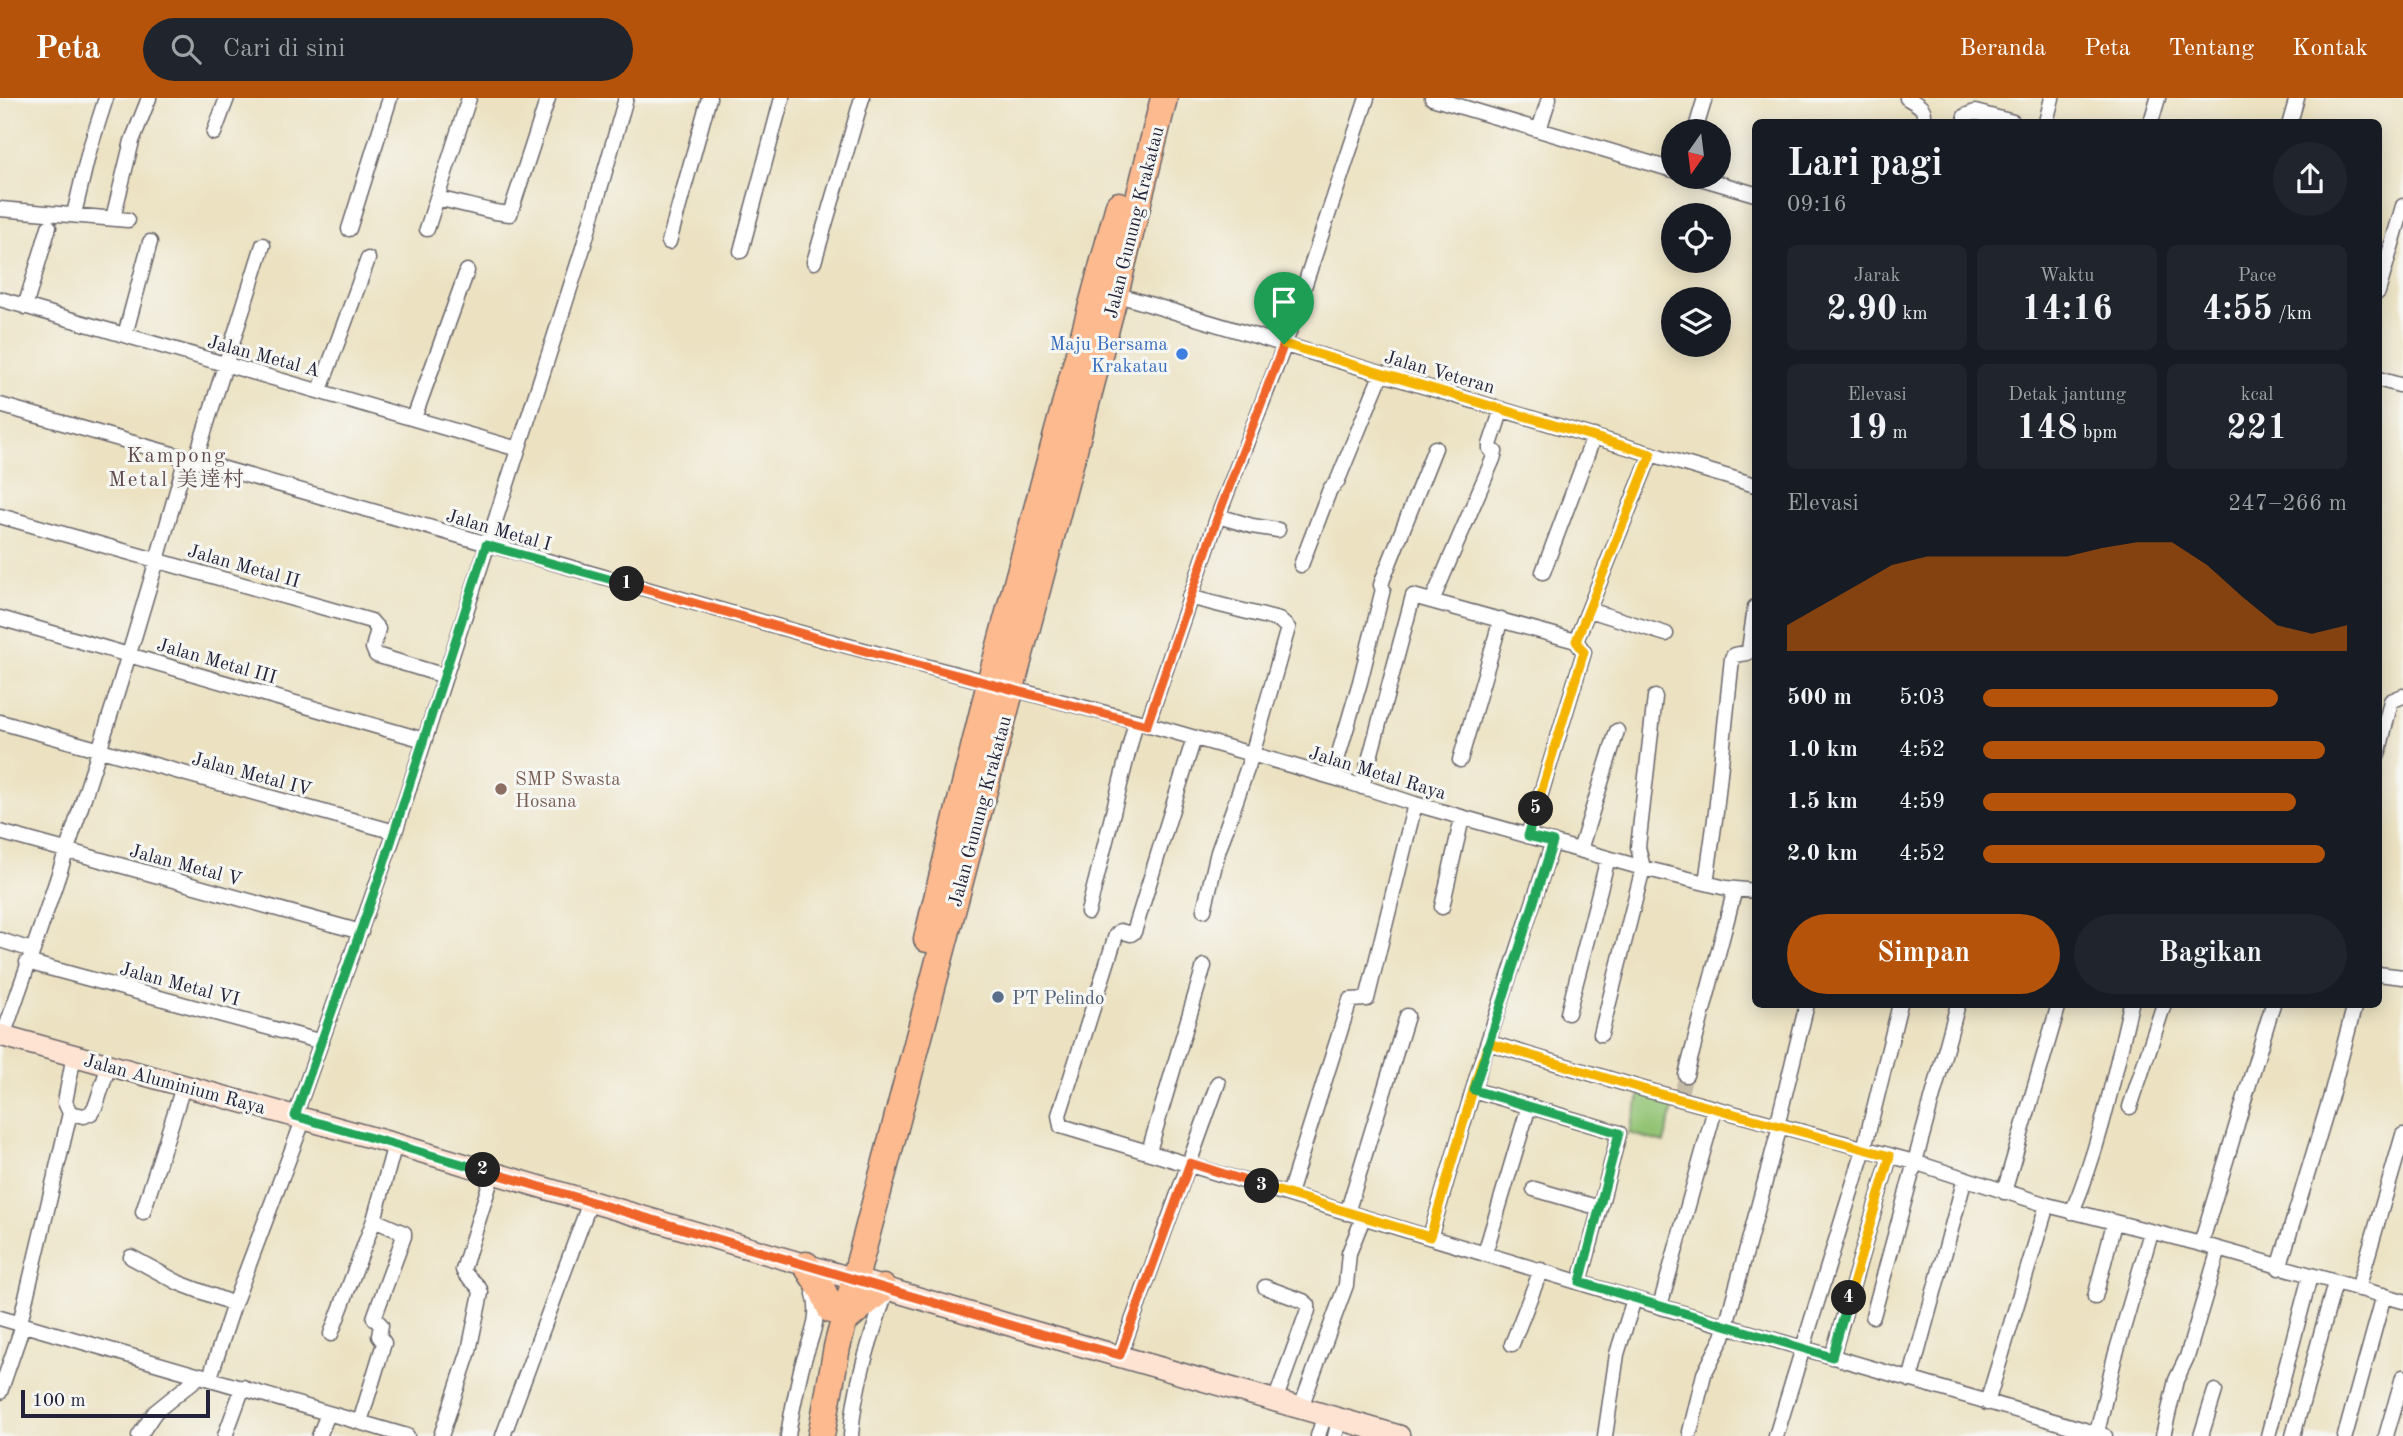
<!DOCTYPE html>
<html lang="id">
<head>
<meta charset="utf-8">
<style>
  :root { --surface:#171b24; --page:#20242c; --text:#f1f3f6; --muted:#9ea1a6; --accent:#b45309 }
  body { margin:0; font-family:"Old Standard TT","Noto Serif SC",serif; background:var(--page); color:var(--text); height:100vh; display:flex; flex-direction:column; font-size:26px; white-space:nowrap }
  * { box-sizing:border-box; margin:0 }
  p { font-size:23px; color:var(--muted) }
  .icon { flex:none; width:38px; height:38px; fill:none; stroke:currentColor; stroke-width:2; stroke-linecap:round; stroke-linejoin:round }
  .map { position:relative; flex:1; overflow:hidden }
  .drawer { position:absolute; left:1752px; top:21px; width:630px; height:889px; display:flex; flex-direction:column; background:var(--surface); border-radius:10px; box-shadow:0 4px 18px #0003 }
  .drawer>* { flex:none }
  .needle { width:46px; rotate:194deg }
  .fabs { position:absolute; left:1661px; top:21px; display:grid; gap:14px }
  .fabs a { display:grid; place-items:center; width:70px; height:70px; border-radius:50%; background:var(--surface); box-shadow:0 4px 18px #0003; font-size:35px }
  .scale { position:absolute; left:21px; bottom:18px; width:189px; box-sizing:border-box; padding-left:7px; border:4px solid #22223b; border-top:0; font-size:19px; line-height:24px; white-space:nowrap; color:#22223b; -webkit-text-stroke:5px #f6f6f2; paint-order:stroke }
  .pin { position:absolute; display:grid; place-items:center; width:60px; height:60px; color:#fff; margin:-72px -30px; border-radius:50% 50% 50% 0; rotate:-45deg; box-shadow:0 0 7px #0007 }
  .pin .icon { rotate:45deg }
  .km { position:absolute; width:35px; height:35px; margin:-18px; border-radius:50%; background:#222; color:#fff; font-size:19px; line-height:35px; text-align:center }
  .round { display:grid; place-items:center; flex:none; width:74px; height:74px; border-radius:37px; background:var(--page) }
  .summary { display:flex; align-items:center; justify-content:space-between; height:119px; padding:0 35px }
  h1 { font-size:38px; font-weight:800; line-height:52px }
  .stats { display:grid; grid-template-columns:repeat(3,1fr); gap:10px; height:119px; padding:7px 35px }
  .stats div { display:grid; align-content:center; border-radius:10px; background:var(--page); text-align:center }
  .stats b { font-size:35px; font-weight:800 }
  .stats small { font-size:19px; font-weight:400 }
  .stats p { font-size:19px }
  .chart { height:196px; padding:14px 35px }
  .chart p { display:flex; justify-content:space-between }
  .chart svg { width:100%; height:126px; margin-top:7px; fill:var(--accent); opacity:.7 }
  .cta { display:flex; gap:14px; margin-top:auto; padding:14px 35px }
  .cta a { flex:1; height:80px; border-radius:42px; background:var(--accent); color:#fff; font-size:28px; font-weight:800; line-height:80px; text-align:center }
  .cta a+a { background:var(--page); color:var(--text) }
  ul { padding:0 35px; list-style:none; font-size:23px }
  li { display:grid; grid-template-columns:112px 84px 1fr; align-items:center; height:52px }
  li i { height:18px; border-radius:9px; background:var(--accent) }
  header { display:flex; align-items:center; gap:42px; box-sizing:border-box; height:98px; padding:0 35px; background:var(--accent); color:#fff }
  header strong { font-size:33px }
  nav { display:flex; gap:38px; margin-inline-start:auto; font-size:24px }
  .search { width:490px; height:63px; background:var(--page); display:flex; align-items:center; gap:18px; box-sizing:border-box; padding:0 24px; border-radius:38px; color:var(--muted); font-size:26px }
  .map>svg:first-child { display:block }
  .green { fill:#92c373; stroke:#5a7257; stroke-width:2 }
  .lines { fill:none; stroke-linecap:round; stroke-linejoin:round }
  .street-tunnel { stroke:#c4bca7; stroke-width:14; stroke-dasharray:14 7; stroke-linecap:butt }
  .street-casing { stroke:#69656a; stroke-width:17 }
  .secondary-casing { stroke:#69656a; stroke-width:24 }
  .highway-casing { stroke:#69656a; stroke-width:29 }
  .street { stroke:#fff; stroke-width:14 }
  .secondary { stroke:#fee3d2; stroke-width:21 }
  .highway { stroke:#fcba8e; stroke-width:26 }
  .split-1-casing { stroke:#fff; stroke-width:14 }
  .split-2-casing { stroke:#fff; stroke-width:14 }
  .split-3-casing { stroke:#fff; stroke-width:14 }
  .split-4-casing { stroke:#fff; stroke-width:14 }
  .split-5-casing { stroke:#fff; stroke-width:14 }
  .split-6-casing { stroke:#fff; stroke-width:14 }
  .split-1 { stroke:#f0652b; stroke-width:9 }
  .split-2 { stroke:#22a559; stroke-width:9 }
  .split-3 { stroke:#f0652b; stroke-width:9 }
  .split-4 { stroke:#f5b400; stroke-width:9 }
  .split-5 { stroke:#22a559; stroke-width:9 }
  .split-6 { stroke:#f5b400; stroke-width:9 }
  .shop-dot { fill:#3f7fe0; stroke:#f6f6f2; stroke-width:2.5 }
  .education-dot { fill:#8d6e63; stroke:#f6f6f2; stroke-width:2.5 }
  .service-dot { fill:#5c6f8a; stroke:#f6f6f2; stroke-width:2.5 }
  .labels { text-anchor:middle; stroke-width:6; stroke-linejoin:round; paint-order:stroke }
  .street-label { font-size:19px; fill:#22223b; stroke:#f6f6f2 }
  .shop-label { font-size:19px; fill:#366cbe; stroke:#f6f6f2; text-anchor:end }
  .education-label { font-size:19px; fill:#785e54; stroke:#f6f6f2; text-anchor:start }
  .service-label { font-size:19px; fill:#4e5e75; stroke:#f6f6f2; text-anchor:start }
  .neighbourhood-label { font-size:21px; letter-spacing:2px; fill:#614b52; stroke:#f6f6f2 }
</style>
</head>
<body>
<header>
<strong>Peta</strong>
<div class="search"><svg class="icon" aria-label="search" viewBox="0 0 24 24"><circle cx="10" cy="10" r="6"/><path d="M15 15l6 6"/></svg>Cari di sini</div>
<nav><a>Beranda</a><a>Peta</a><a>Tentang</a><a>Kontak</a></nav>
</header>
<div class="map">
<svg width="2403" height="1338" viewBox="0 0 2403 1338">
  <rect width="100%" height="100%" fill="#f6f6f2"/>
  <filter id="ink" filterUnits="userSpaceOnUse"><feTurbulence type="fractalNoise" baseFrequency=".0143" numOctaves="2"/><feDisplacementMap in="SourceGraphic" scale="14" xChannelSelector="R" yChannelSelector="G"/><feConvolveMatrix kernelMatrix="1 2 1 2 8 2 1 2 1" color-interpolation-filters="sRGB"/></filter>
  <filter id="wash" filterUnits="userSpaceOnUse"><feTurbulence type="fractalNoise" baseFrequency=".00686" numOctaves="4" result="noise"/><feDisplacementMap in="SourceGraphic" scale="28" xChannelSelector="R" yChannelSelector="G"/><feGaussianBlur stdDeviation="1.57" result="paint"/><feColorMatrix in="noise" values="0 0 0 0 0 0 0 0 0 0 0 0 0 0 0 0 0 1.4 0 .05"/><feComposite in="paint" operator="in"/></filter>
  <g filter="url(#wash)">
    <rect width="100%" height="100%" fill="#ece2c2"/>
    <!-- green -->
    <path class="green" d="M1641 993 1675 1003 1664 1045 1629 1035Z"/>
  </g>
  <g filter="url(#ink)">
    <g class="lines">
      <!-- street-tunnel -->
      <path class="street-tunnel" d="M1681 995 1686 977"/>
      <defs>
        <path id="street" d="M1432 0 1673 72
          M1907 0C1919 7 1927 10 1923 24
          M1965 18 1975 14 2013 24
          M2046 24 2052 0
          M2151 24 2158 0
          M2290 24 2297 0
          M1539 32 1549 0
          M1695 33 1705 0
          M214 35 227 0
          M1697 79 1755 96
          M437 100 495 114 510 116 548 0
          M0 111 128 122
          M74 116 89 53 106 0
          M113 120 132 43 149 0
          M349 131 390 0
          M427 131 469 0
          M669 144 709 0
          M741 153 782 0
          M814 164 862 0
          M2378 194 2403 108
          M1115 196 1755 387
          M0 201 518 351
          M25 209 49 129
          M125 237 150 144
          M2378 281 2403 288
          M320 292 368 161
          M0 307 825 542 1136 623 1342 682 1415 706 1643 770 1726 790 1755 793
          M414 320 467 173
          M195 363 263 147
          M0 418 371 523 378 531 373 550 376 557 445 578
          M1218 418 1252 428 1278 432
          M1301 467 1330 391 1337 384 1381 277
          M1543 474 1594 338
          M1189 499 1279 522 1288 530 1252 657 1218 754 1204 812
          M1432 503 1493 361 1495 354 1490 351V347L1502 311
          M1589 512 1666 536
          M0 520 424 642
          M1576 543 1651 356
          M0 624 395 734
          M1147 627 1218 418 1285 246 1367 0
          M1194 640 1134 834 1131 836 1120 833 1116 837 1059 1017 1061 1028 1634 1201 2105 1338
          M2378 657 2391 603 2403 598
          M1460 662 1501 521
          M1332 679 1360 584 1383 491 1381 487 1383 481 1435 350
          M1362 689 1413 498 1576 543
          M0 734 361 834
          M1528 738 1584 554 1576 543
          M1580 752 1617 633
          M1706 785 1716 714 1732 560 1734 557 1747 555 1749 552 1755 509
          M1442 809 1462 720
          M1088 814 1136 623
          M0 842 32 852
          M27 864 322 944
          M2378 876 2403 879
          M1568 915 1608 760
          M1601 936 1643 770 1638 749 1655 599
          M3 938C71 747 132 555 186 360
          M1489 945 1643 991 1914 1064 2047 1107 2201 1146 2403 1203
          M1686 977 1735 791
          M1474 992 1619 1035 1600 1110 1534 1091
          M2130 1009 2164 906
          M70 1015 65 1004 74 957
          M295 1018 395 734 583 150 626 0
          M1777 1028 1807 906
          M1149 1053 1204 868
          M2004 1094 2059 906
          M1289 1096 1350 902 1367 901 1415 706
          M143 1114 184 986
          M2072 1114C2101 1046 2114 977 2131 906
          M1347 1115 1407 918
          M1430 1139 1481 965 1553 744
          M2201 1146 2273 906
          M1485 1155 1529 1008
          M131 1159 179 1185 234 1206
          M2279 1170 2330 1001 2355 906
          M1580 1184 1600 1110
          M1265 1189 1303 1203 1308 1207V1212L1275 1303
          M2358 1191 2403 1037
          M2095 1199 2114 1125
          M1660 1208 1715 1011
          M1873 1218 1958 906
          M0 1220 407 1338
          M20 1225 70 1015 84 1018 91 1015 96 1007 109 967
          M331 1236 374 1122
          M1512 1246 1541 1172
          M1120 1257 1218 985
          M1832 1259 1890 1058
          M210 1279 234 1206 304 1020
          M1910 1282 1965 1080
          M0 1294 23 1227
          M1987 1305 2047 1107
          M1301 1309 1346 1187 1349 1155 1363 1120
          M360 1324 384 1245 379 1238 381 1227 374 1220 404 1138V1135L374 1122 395 1046
          M1690 1334 1704 1276 1723 1239 1780 1028
          M2097 1335 2114 1262 2151 1134
          M139 1338 155 1314 201 1277
          M225 1338 243 1289
          M319 1338 328 1316
          M441 1338 469 1253 481 1195C479 1184 467 1182 463 1172L493 1075
          M503 1338 590 1104
          M788 1338C791 1316 796 1294 801 1272 807 1248 822 1221 814 1196
          M851 1338C854 1287 871 1239 887 1191
          M1318 1338 1325 1316
          M1335 1338 1340 1320
          M1605 1338 1617 1256 1634 1201
          M1776 1338 1864 1051 1900 906
          M2163 1338 2176 1282 2187 1259 2219 1151
          M2201 1338 2215 1293
          M2268 1338 2310 1178
          M2293 1338 2335 1185
          M2345 1338 2384 1197
          M2386 1338 2403 1279"/>
        <path id="secondary" d="M0 937 395 1046 1020 1230 1399 1338"/>
        <path id="highway" d="M927 841 990 585 1119 107
          M806 1167 823 1193 831 1212
          M844 1223 883 1190
          M821 1338 837 1249 1115 196 1164 0"/>
      </defs>
      <!-- street casing -->
      <use href="#street" class="street-casing"/>
      <!-- secondary casing -->
      <use href="#secondary" class="secondary-casing"/>
      <!-- highway casing -->
      <use href="#highway" class="highway-casing"/>
      <!-- street -->
      <use href="#street" class="street"/>
      <!-- secondary -->
      <use href="#secondary" class="secondary"/>
      <!-- highway -->
      <use href="#highway" class="highway"/>
    </g>
  </g>
  <g class="lines" filter="url(#ink)">
    <defs>
      <path id="split-1" d="M627 486 835 545 1147 627 1218 418 1284 246"/>
      <path id="split-2" d="M483 1072 295 1018 384 766 486 447 627 486"/>
      <path id="split-3" d="M483 1072 1020 1230 1120 1257 1190 1065 1262 1088"/>
      <path id="split-4" d="M1262 1088 1430 1139 1481 965 1489 945 1643 991 1890 1058 1849 1200"/>
      <path id="split-5" d="M1536 711 1528 738 1553 744 1474 992 1619 1035 1580 1184 1832 1259 1849 1200"/>
      <path id="split-6" d="M1284 246 1651 356 1576 543 1584 554 1536 711"/>
    </defs>
    <!-- split-1 casing -->
    <use href="#split-1" class="split-1-casing"/>
    <!-- split-2 casing -->
    <use href="#split-2" class="split-2-casing"/>
    <!-- split-3 casing -->
    <use href="#split-3" class="split-3-casing"/>
    <!-- split-4 casing -->
    <use href="#split-4" class="split-4-casing"/>
    <!-- split-5 casing -->
    <use href="#split-5" class="split-5-casing"/>
    <!-- split-6 casing -->
    <use href="#split-6" class="split-6-casing"/>
    <!-- split-1 -->
    <use href="#split-1" class="split-1"/>
    <!-- split-2 -->
    <use href="#split-2" class="split-2"/>
    <!-- split-3 -->
    <use href="#split-3" class="split-3"/>
    <!-- split-4 -->
    <use href="#split-4" class="split-4"/>
    <!-- split-5 -->
    <use href="#split-5" class="split-5"/>
    <!-- split-6 -->
    <use href="#split-6" class="split-6"/>
  </g>
  <!-- markers -->
  <circle class="shop-dot" cx="1182" cy="256" r="7"/>
  <circle class="education-dot" cx="501" cy="691" r="7"/>
  <circle class="service-dot" cx="998" cy="899" r="7"/>
  <g class="labels">
    <!-- street labels -->
    <g class="street-label">
      <text transform="translate(1133 124) rotate(-76)" y="7">Jalan Gunung Krakatau</text>
      <text transform="translate(264 257) rotate(15)" y="7">Jalan Metal A</text>
      <text transform="translate(1440 273) rotate(16)" y="7">Jalan Veteran</text>
      <text transform="translate(499 431) rotate(16)" y="7">Jalan Metal I</text>
      <text transform="translate(244 467) rotate(16)" y="7">Jalan Metal II</text>
      <text transform="translate(217 562) rotate(16)" y="7">Jalan Metal III</text>
      <text transform="translate(1378 674) rotate(17)" y="7">Jalan Metal Raya</text>
      <text transform="translate(252 675) rotate(15)" y="7">Jalan Metal IV</text>
      <text transform="translate(979 713) rotate(-75)" y="7">Jalan Gunung Krakatau</text>
      <text transform="translate(186 766) rotate(15)" y="7">Jalan Metal V</text>
      <text transform="translate(180 885) rotate(15)" y="7">Jalan Metal VI</text>
      <text transform="translate(175 985) rotate(15)" y="7">Jalan Aluminium Raya</text>
    </g>
    <!-- shop labels -->
    <g class="shop-label">
      <text x="1168" y="252">Maju Bersama<tspan x="1168" dy="22">Krakatau</tspan></text>
    </g>
    <!-- education labels -->
    <g class="education-label">
      <text x="515" y="687">SMP Swasta<tspan x="515" dy="22">Hosana</tspan></text>
    </g>
    <!-- service labels -->
    <g class="service-label">
      <text x="1012" y="906">PT Pelindo</text>
    </g>
    <!-- neighbourhood labels -->
    <g class="neighbourhood-label">
      <text x="177" y="364">Kampong<tspan x="177" dy="24">Metal 美達村</tspan></text>
    </g>
  </g>
</svg>
<div class="fabs">
<a><svg class="needle" viewBox="-14 -14 28 28"><path d="M0-13l5 13h-10z" fill="#e53935"/><path d="M0 13l5-13h-10z" fill="#9ea1a6"/></svg></a>
<a><svg class="icon" aria-label="locate" viewBox="0 0 24 24"><circle cx="12" cy="12" r="6"/><path d="M12 2v4M12 18v4M2 12h4M18 12h4"/></svg></a>
<a><svg class="icon" aria-label="layers" viewBox="0 0 24 24"><path d="M12 4l9 5-9 5-9-5zM3 14l9 5 9-5"/></svg></a>
</div>
<div class="scale">100 m</div>
<div class="pin" style="left:1284px;top:246px;background:#1e9e55"><svg class="icon" aria-label="arrive" viewBox="0 0 24 24"><path d="M6 21V4h12l-3 4 3 4H6"/></svg></div>
<b class="km" style="left:627px;top:486px">1</b>
<b class="km" style="left:483px;top:1072px">2</b>
<b class="km" style="left:1262px;top:1088px">3</b>
<b class="km" style="left:1849px;top:1200px">4</b>
<b class="km" style="left:1536px;top:711px">5</b>
<section class="drawer">
<div class="summary"><div><h1>Lari pagi</h1><p>09:16</p></div><a class="round"><svg class="icon" aria-label="share" viewBox="0 0 24 24"><path d="M12 15V3M7 8l5-5 5 5M5 13v7h14v-7"/></svg></a></div>
<div class="stats">
<div><p>Jarak</p><b>2.90<small> km</small></b></div>
<div><p>Waktu</p><b>14:16</b></div>
<div><p>Pace</p><b>4:55<small> /km</small></b></div>
</div>
<div class="stats">
<div><p>Elevasi</p><b>19<small> m</small></b></div>
<div><p>Detak jantung</p><b>148<small> bpm</small></b></div>
<div><p>kcal</p><b>221</b></div>
</div>
<div class="chart"><p><span>Elevasi</span>247–266 m</p>
<svg viewBox="0 0 160 44" preserveAspectRatio="none"><path d="M0 44V35L10 28L20 21L30 14L40 11L50 11L60 11L70 11L80 11L90 8L100 6L110 6L120 14L130 25L140 35L150 38L160 35V44z"/></svg>
</div>
<ul>
<li><b>500 m</b>5:03<i style="width:81%"></i></li>
<li><b>1.0 km</b>4:52<i style="width:94%"></i></li>
<li><b>1.5 km</b>4:59<i style="width:86%"></i></li>
<li><b>2.0 km</b>4:52<i style="width:94%"></i></li>
</ul>
<div class="cta"><a>Simpan</a><a>Bagikan</a></div>
</section>
</div>
</body>
</html>
